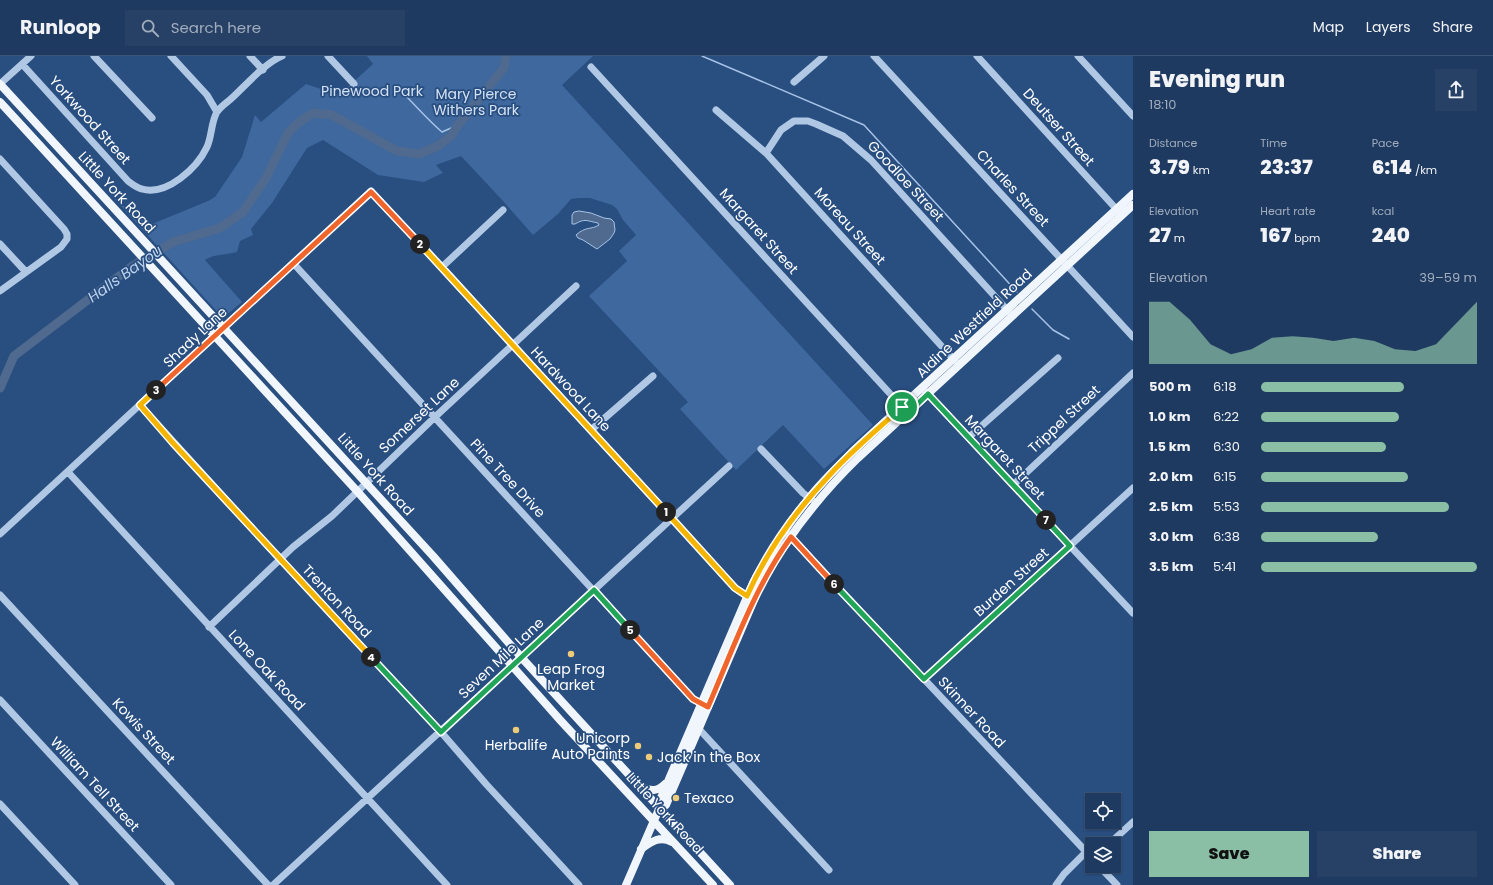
<!DOCTYPE html>
<html lang="en">
<head>
<meta charset="utf-8">
<style>
  :root { --surface:#1f3a60; --page:#274166; --text:#f1f3f6; --muted:#a1adbd; --line:#3c5475; --accent:#8abfa5 }
  body { margin:0; font-family:Poppins,sans-serif; background:var(--page); color:var(--text); height:100vh; display:flex; flex-direction:column; font-size:15px; white-space:nowrap }
  * { box-sizing:border-box; margin:0 }
  p { font-size:13px; color:var(--muted) }
  .icon { flex:none; width:22px; height:22px; fill:none; stroke:currentColor; stroke-width:2; stroke-linecap:round; stroke-linejoin:round }
  .map { position:relative; flex:1; overflow:hidden }
  .sheet { display:flex; flex-direction:column; background:var(--surface); width:360px }
  .sheet>* { flex:none }
  .tools { position:absolute; left:1085px; top:737px; display:grid; gap:8px }
  .tools a { display:grid; place-items:center; width:36px; height:36px; border-radius:0px; background:var(--surface); box-shadow:0 1px 3px #0004,0 0 0 1px var(--line); font-size:20px }
  .pin { position:absolute; display:grid; place-items:center; width:34px; height:34px; color:#fff; margin:-17px; border:2px solid #fff; border-radius:50%; box-shadow:0 1px 4px #0007 }
  .km { position:absolute; width:20px; height:20px; margin:-10px; border-radius:50%; background:#222; color:#fff; font-size:11px; line-height:20px; text-align:center }
  .round { display:grid; place-items:center; flex:none; width:42px; height:42px; border-radius:0px; background:var(--page) }
  .headline { display:flex; align-items:center; justify-content:space-between; height:68px; padding:0 16px }
  h1 { font-size:22px; font-weight:800; line-height:30px }
  .figures { display:grid; grid-template-columns:repeat(3,1fr); gap:6px; height:68px; padding:4px 16px }
  .figures div { display:grid; align-content:center }
  .figures b { font-size:20px; font-weight:800 }
  .figures small { font-size:11px; font-weight:400 }
  .figures p { font-size:11px }
  .chart { height:112px; padding:8px 16px }
  .chart p { display:flex; justify-content:space-between }
  .chart svg { width:100%; height:72px; margin-top:4px; fill:var(--accent); opacity:.7 }
  .action { display:flex; gap:8px; margin-top:auto; padding:8px 16px }
  .action a { flex:1; height:46px; border-radius:0px; background:var(--accent); color:#111; font-size:16px; font-weight:800; line-height:46px; text-align:center }
  .action a+a { background:var(--page); color:var(--text) }
  ul { padding:0 16px; list-style:none; font-size:13px }
  li { display:grid; grid-template-columns:64px 48px 1fr; align-items:center; height:30px }
  li i { height:10px; border-radius:5px; background:var(--accent) }
  header { display:flex; align-items:center; gap:24px; box-sizing:border-box; height:56px; padding:0 20px; background:var(--surface); border-bottom:1px solid var(--line) }
  header strong { font-size:19px }
  nav { display:flex; gap:22px; margin-inline-start:auto; font-size:14px }
  .search { width:280px; height:36px; background:var(--page); display:flex; align-items:center; gap:10px; box-sizing:border-box; padding:0 14px; border-radius:0px; color:var(--muted); font-size:15px }
  main { display:flex; flex:1; min-height:0 }
  .map>svg:first-child { display:block }
  .green { fill:#3e689e }
  .water { fill:#4f6a8e; stroke:#a6c3e6 }
  .lines { fill:none; stroke-linecap:round; stroke-linejoin:round }
  .stream { stroke:#a6c3e6; stroke-width:1.5 }
  .river { stroke:#4f6a8e; stroke-width:9 }
  .minor { stroke:#b1c8e5; stroke-width:7 }
  .major { stroke:#f1f6fd; stroke-width:8 }
  .split-1-casing { stroke:#fff; stroke-width:8 }
  .split-2-casing { stroke:#fff; stroke-width:8 }
  .split-3-casing { stroke:#fff; stroke-width:8 }
  .split-4-casing { stroke:#fff; stroke-width:8 }
  .split-5-casing { stroke:#fff; stroke-width:8 }
  .split-6-casing { stroke:#fff; stroke-width:8 }
  .split-7-casing { stroke:#fff; stroke-width:8 }
  .split-8-casing { stroke:#fff; stroke-width:8 }
  .split-1 { stroke:#f5b400; stroke-width:5 }
  .split-2 { stroke:#f5b400; stroke-width:5 }
  .split-3 { stroke:#f0652b; stroke-width:5 }
  .split-4 { stroke:#f5b400; stroke-width:5 }
  .split-5 { stroke:#22a559; stroke-width:5 }
  .split-6 { stroke:#f0652b; stroke-width:5 }
  .split-7 { stroke:#22a559; stroke-width:5 }
  .split-8 { stroke:#22a559; stroke-width:5 }
  .poi-dot { fill:#eccc78; stroke:#294e80; stroke-width:1.5 }
  .labels { text-anchor:middle; stroke-width:3.5; stroke-linejoin:round; paint-order:stroke }
  .park-label { font-size:14px; fill:#d4e2f5; stroke:#294e80 }
  .street-label { font-size:14px; fill:#fff; stroke:#294e80 }
  .poi-label { font-size:14px; fill:#fff; stroke:#294e80 }
  .water-label { font-size:15px; font-style:italic; fill:#bcd2ed; stroke:#294e80 }
</style>
</head>
<body>
<header>
<strong>Runloop</strong>
<div class="search"><svg class="icon" aria-label="search" viewBox="0 0 24 24"><circle cx="10" cy="10" r="6"/><path d="M15 15l6 6"/></svg>Search here</div>
<nav><a>Map</a><a>Layers</a><a>Share</a></nav>
</header>
<main>
<div class="map">
<svg width="1133" height="829" viewBox="0 0 1133 829">
  <rect width="100%" height="100%" fill="#294e80"/>
  <!-- green -->
  <path class="green" d="M367 0H593L562 29 873 369 824 413 783 369 736 414 680 353 688 346 589 240 627 205 619 195 636 179 623 164 617 153 612 149 590 142H579L571 143 558 158 533 179 503 145 461 100 436 109 443 117 424 126 378 119 323 84 307 92 298 106 272 147 251 173 253 179 240 185 237 196C227 199 214 198 205 204L242 246 223 262 110 138 135 160 152 168 208 145 215 141 242 101 255 59 261 66 306 28 339 39 373 8Z"/>
  <!-- water -->
  <path class="water" d="M579 155 591 157 604 162 611 163 614 166 615 174 614 177 610 183 597 193 583 184 578 182 576 179C586 170 591 174 599 169L598 167C587 165 585 162 575 168H572V159L574 156Z"/>
  <g class="lines">
    <!-- stream -->
    <path class="stream" d="M702 0 864 69 1017 236
      M403 37C416 50 428 64 442 76L458 69
      M1032 253 1053 274 1069 283"/>
    <!-- river -->
    <path class="river" d="M0 332 14 300 131 211 173 186 220 172 243 156 266 122 288 77 298 67 313 57 332 59 397 95 419 98 438 90 451 80 458 69 504 12 506 0"/>
    <!-- minor -->
    <path class="minor" d="M94 0 152 62
      M171 0 207 39 217 56
      M250 0 263 14
      M328 0 354 28
      M874 0 1133 281
      M977 0 1119 156
      M1078 0 1133 60
      M22 8 128 125C132 128 137 132 142 133 167 140 197 112 207 91 212 80 211 66 217 56 221 50 228 46 233 41 247 28 265 7 282 0
      M591 11 905 354
      M794 26 824 0
      M0 28 31 0
      M716 54 766 97 956 306
      M766 97 781 74 794 65H808L816 68 843 80 871 104 1010 257
      M0 103 64 173 67 178V183L61 191 0 235
      M0 188 26 216
      M293 207 693 643 706 650
      M442 211 503 154
      M924 334 1133 557
      M140 349 280 503 441 676 486 728 579 829
      M591 374 653 320
      M969 381 1058 302
      M761 393 803 437 816 447
      M68 416 447 829
      M1013 429 1133 317
      M787 477 1092 802
      M0 478 371 135 442 211 735 532 752 543
      M0 539 268 829
      M209 571 293 491 332 460 435 361 576 230
      M924 623 1133 432
      M0 644 171 829
      M695 671 699 673 829 814
      M0 748 75 829
      M1109 788 1133 766
      M1099 810 1117 829
      M273 829 729 410
      M1056 829 1064 818 1086 796"/>
    <!-- major -->
    <path class="major" d="M0 28 433 500 521 601 730 829
      M0 46 357 435 561 665 713 829
      M640 731C651 735 657 736 665 728
      M659 753 666 749 760 530C786 482 819 440 858 402L1133 149
      M641 793C651 786 660 779 672 786
      M626 829 659 753 660 744 753 527C769 497 787 469 809 442 822 425 838 411 853 395L1133 138"/>
  </g>
  <g class="lines">
    <defs>
      <path id="split-1" d="M666 456 735 532 747 540C766 497 795 456 827 422 850 396 877 374 902 351"/>
      <path id="split-2" d="M420 188 666 456"/>
      <path id="split-3" d="M156 334 371 136 420 188"/>
      <path id="split-4" d="M156 334 140 349 173 387 371 601"/>
      <path id="split-5" d="M371 601 441 676 594 534 630 574"/>
      <path id="split-6" d="M630 574 693 643 708 651C733 593 754 532 791 481L834 528"/>
      <path id="split-7" d="M834 528 924 623 1070 490 1046 464"/>
      <path id="split-8" d="M902 351 908 357 928 338 1046 464"/>
    </defs>
    <!-- split-1 casing -->
    <use href="#split-1" class="split-1-casing"/>
    <!-- split-2 casing -->
    <use href="#split-2" class="split-2-casing"/>
    <!-- split-3 casing -->
    <use href="#split-3" class="split-3-casing"/>
    <!-- split-4 casing -->
    <use href="#split-4" class="split-4-casing"/>
    <!-- split-5 casing -->
    <use href="#split-5" class="split-5-casing"/>
    <!-- split-6 casing -->
    <use href="#split-6" class="split-6-casing"/>
    <!-- split-7 casing -->
    <use href="#split-7" class="split-7-casing"/>
    <!-- split-8 casing -->
    <use href="#split-8" class="split-8-casing"/>
    <!-- split-1 -->
    <use href="#split-1" class="split-1"/>
    <!-- split-2 -->
    <use href="#split-2" class="split-2"/>
    <!-- split-3 -->
    <use href="#split-3" class="split-3"/>
    <!-- split-4 -->
    <use href="#split-4" class="split-4"/>
    <!-- split-5 -->
    <use href="#split-5" class="split-5"/>
    <!-- split-6 -->
    <use href="#split-6" class="split-6"/>
    <!-- split-7 -->
    <use href="#split-7" class="split-7"/>
    <!-- split-8 -->
    <use href="#split-8" class="split-8"/>
  </g>
  <!-- markers -->
  <g class="poi-dot">
    <circle cx="571" cy="598" r="4"/>
    <circle cx="516" cy="674" r="4"/>
    <circle cx="638" cy="690" r="4"/>
    <circle cx="649" cy="701" r="4"/>
    <circle cx="676" cy="742" r="4"/>
  </g>
  <g class="labels">
    <!-- park labels -->
    <g class="park-label">
      <text x="372" y="40">Pinewood Park</text>
      <text x="476" y="43">Mary Pierce<tspan x="476" dy="16">Withers Park</tspan></text>
    </g>
    <!-- street labels -->
    <g class="street-label">
      <text transform="translate(90 64) rotate(48)" y="5">Yorkwood Street</text>
      <text transform="translate(1059 71) rotate(48)" y="5">Deutser Street</text>
      <text transform="translate(906 125) rotate(47)" y="5">Goodloe Street</text>
      <text transform="translate(1013 132) rotate(47)" y="5">Charles Street</text>
      <text transform="translate(117 136) rotate(47)" y="5">Little York Road</text>
      <text transform="translate(850 170) rotate(48)" y="5">Moreau Street</text>
      <text transform="translate(759 175) rotate(48)" y="5">Margaret Street</text>
      <text transform="translate(974 267) rotate(-43)" y="5">Aldine Westfield Road</text>
      <text transform="translate(195 281) rotate(-43)" y="5">Shady Lane</text>
      <text transform="translate(571 333) rotate(47)" y="5">Hardwood Lane</text>
      <text transform="translate(419 359) rotate(-43)" y="5">Somerset Lane</text>
      <text transform="translate(1064 363) rotate(-43)" y="5">Trippel Street</text>
      <text transform="translate(1005 401) rotate(47)" y="5">Margaret Street</text>
      <text transform="translate(376 418) rotate(48)" y="5">Little York Road</text>
      <text transform="translate(508 422) rotate(47)" y="5">Pine Tree Drive</text>
      <text transform="translate(1011 526) rotate(-42)" y="5">Burden Street</text>
      <text transform="translate(337 545) rotate(47)" y="5">Trenton Road</text>
      <text transform="translate(501 602) rotate(-43)" y="5">Seven Mile Lane</text>
      <text transform="translate(267 614) rotate(47)" y="5">Lone Oak Road</text>
      <text transform="translate(972 656) rotate(47)" y="5">Skinner Road</text>
      <text transform="translate(144 675) rotate(47)" y="5">Kowis Street</text>
      <text transform="translate(95 728) rotate(47)" y="5">William Tell Street</text>
      <text transform="translate(665 757) rotate(47)" y="5">Little York Road</text>
    </g>
    <!-- poi labels -->
    <g class="poi-label">
      <text x="571" y="618">Leap Frog<tspan x="571" dy="16">Market</tspan></text>
      <text x="630" y="687" text-anchor="end">Unicorp<tspan x="630" dy="16">Auto Paints</tspan></text>
      <text x="516" y="694">Herbalife</text>
      <text x="657" y="706" text-anchor="start">Jack in the Box</text>
      <text x="684" y="747" text-anchor="start">Texaco</text>
    </g>
    <!-- water labels -->
    <g class="water-label">
      <text transform="translate(125 218) rotate(-35)" y="5">Halls Bayou</text>
    </g>
  </g>
</svg>
<div class="tools">
<a><svg class="icon" aria-label="locate" viewBox="0 0 24 24"><circle cx="12" cy="12" r="6"/><path d="M12 2v4M12 18v4M2 12h4M18 12h4"/></svg></a>
<a><svg class="icon" aria-label="layers" viewBox="0 0 24 24"><path d="M12 4l9 5-9 5-9-5zM3 14l9 5 9-5"/></svg></a>
</div>
<div class="pin" style="left:902px;top:351px;background:#1e9e55"><svg class="icon" aria-label="arrive" viewBox="0 0 24 24"><path d="M6 21V4h12l-3 4 3 4H6"/></svg></div>
<b class="km" style="left:666px;top:456px">1</b>
<b class="km" style="left:420px;top:188px">2</b>
<b class="km" style="left:156px;top:334px">3</b>
<b class="km" style="left:371px;top:601px">4</b>
<b class="km" style="left:630px;top:574px">5</b>
<b class="km" style="left:834px;top:528px">6</b>
<b class="km" style="left:1046px;top:464px">7</b>
</div>
<section class="sheet">
<div class="headline"><div><h1>Evening run</h1><p>18:10</p></div><a class="round"><svg class="icon" aria-label="share" viewBox="0 0 24 24"><path d="M12 15V3M7 8l5-5 5 5M5 13v7h14v-7"/></svg></a></div>
<div class="figures">
<div><p>Distance</p><b>3.79<small> km</small></b></div>
<div><p>Time</p><b>23:37</b></div>
<div><p>Pace</p><b>6:14<small> /km</small></b></div>
</div>
<div class="figures">
<div><p>Elevation</p><b>27<small> m</small></b></div>
<div><p>Heart rate</p><b>167<small> bpm</small></b></div>
<div><p>kcal</p><b>240</b></div>
</div>
<div class="chart"><p><span>Elevation</span>39–59 m</p>
<svg viewBox="0 0 160 44" preserveAspectRatio="none"><path d="M0 44V6L10 6L20 17L30 32L40 38L50 35L60 28L70 27L80 28L90 30L100 28L110 30L120 35L130 36L140 32L150 19L160 6V44z"/></svg>
</div>
<ul>
<li><b>500 m</b>6:18<i style="width:66%"></i></li>
<li><b>1.0 km</b>6:22<i style="width:64%"></i></li>
<li><b>1.5 km</b>6:30<i style="width:58%"></i></li>
<li><b>2.0 km</b>6:15<i style="width:68%"></i></li>
<li><b>2.5 km</b>5:53<i style="width:87%"></i></li>
<li><b>3.0 km</b>6:38<i style="width:54%"></i></li>
<li><b>3.5 km</b>5:41<i style="width:100%"></i></li>
</ul>
<div class="action"><a>Save</a><a>Share</a></div>
</section>
</main>
</body>
</html>
